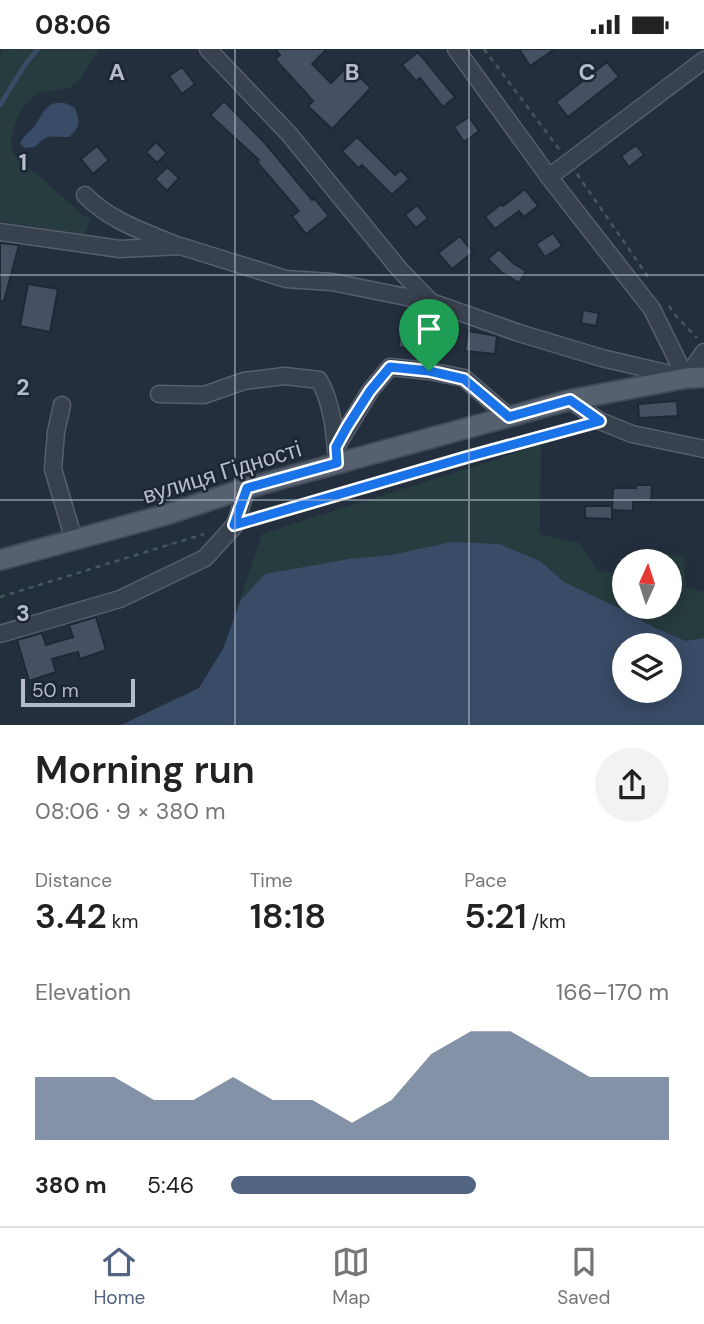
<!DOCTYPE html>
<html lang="en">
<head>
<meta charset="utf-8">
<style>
  :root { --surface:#fff; --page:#f2f2f2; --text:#222; --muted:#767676; --line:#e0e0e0; --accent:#516482 }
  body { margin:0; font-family:"DM Sans",sans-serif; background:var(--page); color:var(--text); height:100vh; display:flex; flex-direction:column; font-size:26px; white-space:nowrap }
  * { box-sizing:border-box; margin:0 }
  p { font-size:23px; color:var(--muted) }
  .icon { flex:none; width:38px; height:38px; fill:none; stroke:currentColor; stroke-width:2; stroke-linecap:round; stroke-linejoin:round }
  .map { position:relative; height:676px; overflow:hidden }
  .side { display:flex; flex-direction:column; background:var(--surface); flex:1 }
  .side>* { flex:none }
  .needle { width:46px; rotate:3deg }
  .fabs { position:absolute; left:612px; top:500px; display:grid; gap:14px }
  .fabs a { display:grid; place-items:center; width:70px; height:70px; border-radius:50%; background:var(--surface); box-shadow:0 4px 18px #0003; font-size:35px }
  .scale { position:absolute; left:21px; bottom:18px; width:114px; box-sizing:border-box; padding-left:7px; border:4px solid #b4bcc9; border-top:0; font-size:19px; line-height:24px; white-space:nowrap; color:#b4bcc9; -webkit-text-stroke:5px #1d2633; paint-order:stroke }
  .pin { position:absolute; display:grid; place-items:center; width:60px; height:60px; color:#fff; margin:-72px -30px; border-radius:50% 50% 50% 0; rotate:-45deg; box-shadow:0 0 7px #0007 }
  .pin .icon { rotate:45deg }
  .round { display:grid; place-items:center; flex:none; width:74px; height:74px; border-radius:37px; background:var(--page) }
  .summary { display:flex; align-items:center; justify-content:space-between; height:119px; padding:0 35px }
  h1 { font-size:38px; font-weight:600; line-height:52px }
  .stats { display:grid; grid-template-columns:repeat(3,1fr); gap:10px; height:119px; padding:7px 35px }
  .stats div { display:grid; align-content:center }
  .stats b { font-size:35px; font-weight:600 }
  .stats small { font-size:19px; font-weight:400 }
  .stats p { font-size:19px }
  .chart { height:196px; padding:14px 35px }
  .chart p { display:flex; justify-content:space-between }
  .chart svg { width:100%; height:126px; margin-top:7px; fill:var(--accent); opacity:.7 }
  ul { padding:0 35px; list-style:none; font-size:23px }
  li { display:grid; grid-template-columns:112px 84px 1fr; align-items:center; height:52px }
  li i { height:18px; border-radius:9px; background:var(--accent) }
  .status { display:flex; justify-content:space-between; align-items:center; height:49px; padding:0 35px; background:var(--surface); direction:ltr }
  .status svg { height:19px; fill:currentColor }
  .tab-bar { display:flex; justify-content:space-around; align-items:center; height:98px; border-top:2px solid var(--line); background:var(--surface); font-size:19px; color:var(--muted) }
  .tab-bar a { display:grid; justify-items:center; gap:4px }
  .tab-bar .on { color:var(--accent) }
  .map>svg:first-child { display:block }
  .green { fill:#263c3f; fill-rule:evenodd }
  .water { fill:#394c67; fill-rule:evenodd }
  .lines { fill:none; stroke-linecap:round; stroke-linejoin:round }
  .stream { stroke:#394c67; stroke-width:4.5 }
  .building { fill:#455162; stroke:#1f2835; stroke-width:2 }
  .minor-casing { stroke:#565f6c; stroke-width:19 }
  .major-casing { stroke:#414a57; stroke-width:23 }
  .path { stroke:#44595c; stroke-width:2.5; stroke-dasharray:5 5; stroke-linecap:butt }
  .minor { stroke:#38414e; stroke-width:16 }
  .major { stroke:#56606e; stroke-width:19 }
  .route-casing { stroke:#fff; stroke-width:14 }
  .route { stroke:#1a73e8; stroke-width:9 }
  .grid { fill:none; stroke:#b4bcc9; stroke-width:2; stroke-opacity:0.55 }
  .labels { text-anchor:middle; stroke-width:5; stroke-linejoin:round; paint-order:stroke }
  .street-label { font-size:23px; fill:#b4bcc9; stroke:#1d2633 }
  .grid-label { font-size:23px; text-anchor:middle; font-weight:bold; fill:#b4bcc9; stroke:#1d2633; stroke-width:5; stroke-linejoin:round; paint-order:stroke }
</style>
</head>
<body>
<div class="status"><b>08:06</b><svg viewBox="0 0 49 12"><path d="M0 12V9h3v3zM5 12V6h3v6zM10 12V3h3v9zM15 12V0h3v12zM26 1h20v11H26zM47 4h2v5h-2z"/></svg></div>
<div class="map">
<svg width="704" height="677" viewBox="0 0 704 677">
  <rect width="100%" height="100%" fill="#242f3e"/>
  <!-- green -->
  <path class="green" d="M3 0H99L81 29 71 38 37 45 24 57 15 74 11 93 14 105 84 167 90 169 85 186 0 172V6Z
    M541 395 540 485 580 494 597 522 619 524 625 518V558H670V513H630L639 503 684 507 686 538 704 543V676L121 677 199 639 223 600 262 485C355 454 448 427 541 395ZM625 597H670V642H625Z"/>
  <!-- water -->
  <path class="water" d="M55 54H65L75 59C80 74 81 77 69 88 50 88 48 84 35 98L25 99 20 95C24 85 30 84 35 76 42 67 43 59 55 54Z
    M451 493 499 495 540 512 564 533 621 560 653 578 686 592 704 589V676H121L199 639 223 600 241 551 265 525 349 510 392 506ZM625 597H670V642H625Z"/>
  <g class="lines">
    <!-- stream -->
    <path class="stream" d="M0 56 26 14 38 0"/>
  </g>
  <!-- building -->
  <path class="building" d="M275 0H327L312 15 331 34 348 17 371 39 332 80 308 57 313 52 275 10 280 6Z
    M519 0H555L530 17Z
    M418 3 455 48 443 58 420 29 416 32 402 16Z
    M607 13 619 28 568 68 556 53Z
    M182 18 195 35 182 45 169 27Z
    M224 52 265 94 312 151 314 149 329 167 306 185 292 167 299 162 257 113 259 111 210 66Z
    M469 68 479 82 464 93 454 78Z
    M357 88 395 126 401 121 409 130 392 146 362 116 358 119 342 102Z
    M156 93 167 104 157 114 146 103Z
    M636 96 644 106 629 118 621 107Z
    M97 97 109 111 93 125 81 110Z
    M167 118 179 129 167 142 155 130Z
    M525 140 538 157 524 168 519 162 495 180 485 168 501 155 503 157Z
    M417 156 428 169 416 179 405 166Z
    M553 184 562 197 545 208 536 195Z
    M460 187 473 203 452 220 438 204Z
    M0 194 19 196 4 252H0Z
    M499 200 513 214 526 222 519 234 501 223 488 210Z
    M28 235 58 240 50 283 20 277Z
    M583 261 599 264 596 277 581 274Z
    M403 272 422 275 420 286 432 288 430 303 398 298Z
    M468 282 497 287 495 305 465 302Z
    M677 352 678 367 639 369 638 355Z
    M636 436H652L651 453H633V462L612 461 613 439H636Z
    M585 457H612V470L585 469Z
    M96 568 106 601 80 610 78 603 52 610 56 623 29 632 17 591 42 584 46 596 73 588 69 576Z"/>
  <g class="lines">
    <defs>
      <path id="minor" d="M208 0 289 85 400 221 431 253
        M456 0 549 128 652 260 686 329
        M549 128 704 11
        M85 146C109 171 142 182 174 195
        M0 183 120 200 180 197 286 230 332 233 431 253 519 284 602 309 683 328
        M686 329 704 303
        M159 345 204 346 244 332 285 327 319 331C333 355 335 387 337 414
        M570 351 600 372 632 385 704 400
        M62 356 56 383 53 420 74 491
        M336 398 370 342 390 318 429 322 464 329 509 368
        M0 585 120 550 205 509 235 476 247 439"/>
      <path id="major" d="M0 511 165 466 247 439 570 351 686 329 704 328"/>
    </defs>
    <!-- minor casing -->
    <use href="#minor" class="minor-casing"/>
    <!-- major casing -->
    <use href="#major" class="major-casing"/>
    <!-- path -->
    <path class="path" d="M484 0 559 100
      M577 125 651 232
      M669 257 676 267 697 289
      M254 470 467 408 581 377
      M0 548 204 485"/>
    <!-- minor -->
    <use href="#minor" class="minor"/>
    <!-- major -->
    <use href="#major" class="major"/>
  </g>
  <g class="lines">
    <defs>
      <path id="route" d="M390 318 429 322 464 330 509 368 570 351 600 372 467 408 234 476 247 439 337 414 336 398 347 378 370 342Z"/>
    </defs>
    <!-- route casing -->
    <use href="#route" class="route-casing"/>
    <!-- route -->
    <use href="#route" class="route"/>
  </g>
  <!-- grid -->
  <path class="grid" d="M235 0V677M469 0V677M0 226H704M0 451H704"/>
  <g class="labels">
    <!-- street labels -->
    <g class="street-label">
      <text transform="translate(222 423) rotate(-17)" y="8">вулиця Гідності</text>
    </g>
  </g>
  <g class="grid-label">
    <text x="117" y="31">A</text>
    <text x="352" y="31">B</text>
    <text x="587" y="31">C</text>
    <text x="23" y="121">1</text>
    <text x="23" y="346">2</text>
    <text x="23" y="572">3</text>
  </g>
</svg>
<div class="fabs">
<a><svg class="needle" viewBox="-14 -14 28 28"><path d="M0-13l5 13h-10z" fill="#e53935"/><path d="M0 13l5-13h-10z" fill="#767676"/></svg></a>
<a><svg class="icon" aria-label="layers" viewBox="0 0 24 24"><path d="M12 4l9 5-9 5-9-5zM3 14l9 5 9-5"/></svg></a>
</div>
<div class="scale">50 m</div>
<div class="pin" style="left:429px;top:322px;background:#1e9e55"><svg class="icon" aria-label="arrive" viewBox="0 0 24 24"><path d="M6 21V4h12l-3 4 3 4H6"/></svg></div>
</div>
<section class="side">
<div class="summary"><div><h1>Morning run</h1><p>08:06 · 9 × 380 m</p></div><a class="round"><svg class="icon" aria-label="share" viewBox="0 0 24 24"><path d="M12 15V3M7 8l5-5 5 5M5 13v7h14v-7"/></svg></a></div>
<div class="stats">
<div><p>Distance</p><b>3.42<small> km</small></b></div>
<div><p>Time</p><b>18:18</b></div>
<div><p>Pace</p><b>5:21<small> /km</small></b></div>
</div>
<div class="chart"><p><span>Elevation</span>166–170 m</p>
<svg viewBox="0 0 160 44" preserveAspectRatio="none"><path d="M0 44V22L10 22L20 22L30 30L40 30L50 22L60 30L70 30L80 38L90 30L100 14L110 6L120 6L130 14L140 22L150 22L160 22V44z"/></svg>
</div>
<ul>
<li><b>380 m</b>5:46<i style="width:56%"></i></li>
</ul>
</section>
<nav class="tab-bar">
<a class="on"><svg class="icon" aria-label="home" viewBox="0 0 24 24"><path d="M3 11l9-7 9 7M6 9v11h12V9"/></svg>Home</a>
<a><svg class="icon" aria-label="map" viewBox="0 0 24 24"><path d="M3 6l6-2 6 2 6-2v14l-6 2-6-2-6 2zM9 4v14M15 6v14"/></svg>Map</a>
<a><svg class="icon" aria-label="saved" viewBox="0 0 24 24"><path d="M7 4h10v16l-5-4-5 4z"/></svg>Saved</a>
</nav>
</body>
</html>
